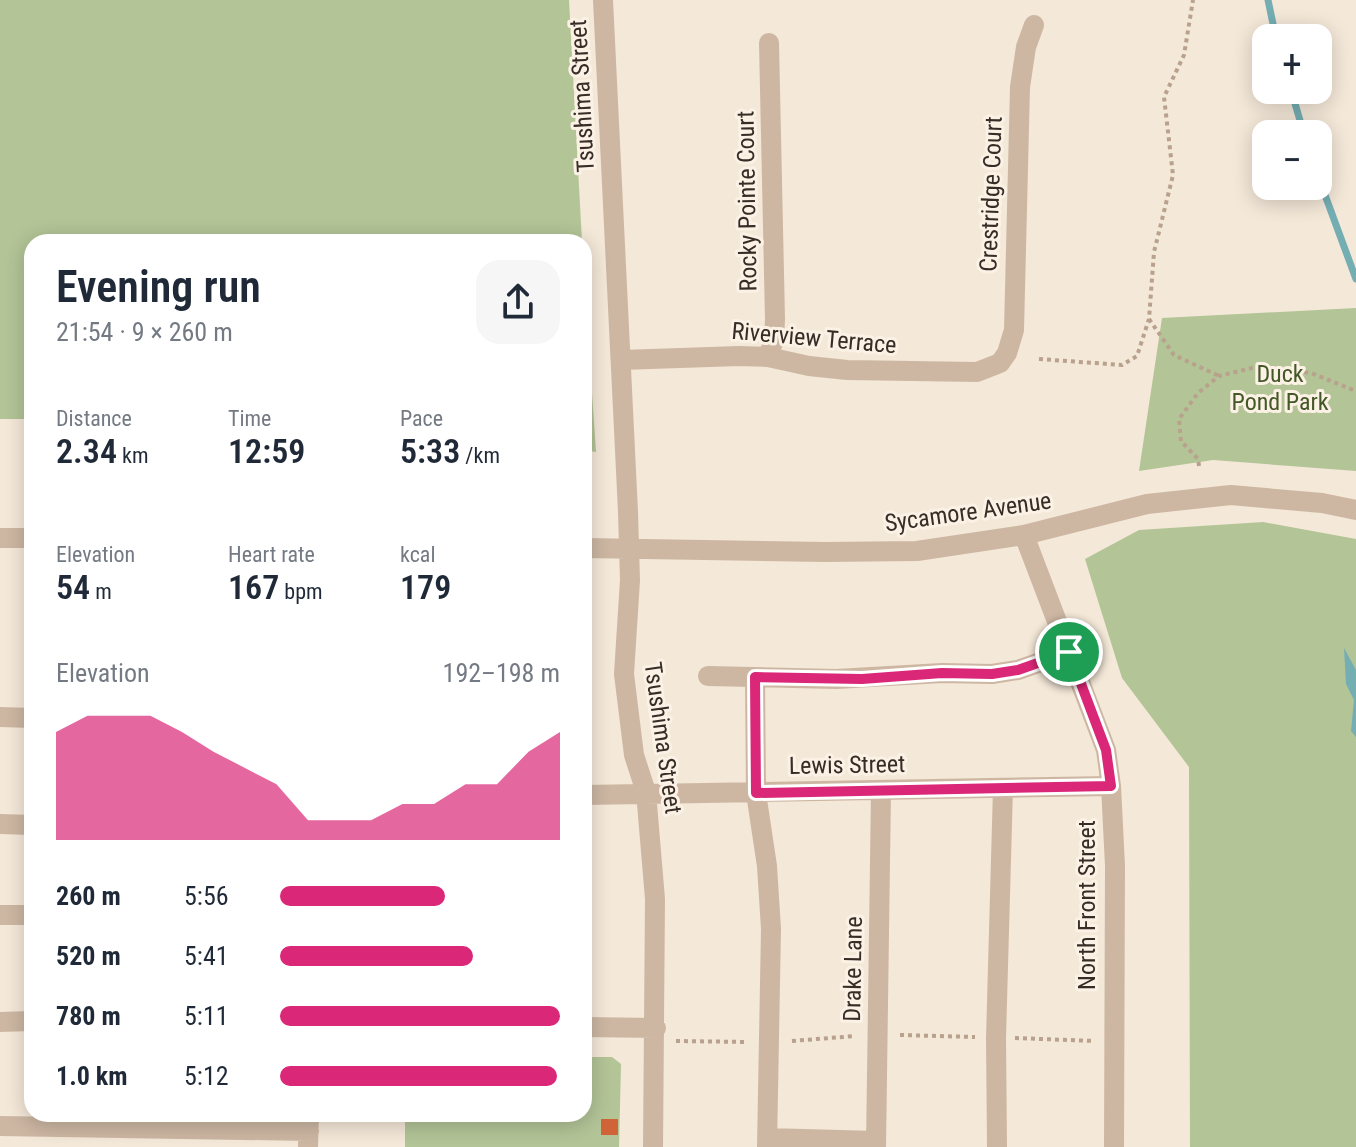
<!DOCTYPE html>
<html lang="en">
<head>
<meta charset="utf-8">
<style>
  :root { --surface:#fff; --page:#f6f6f7; --text:#1f2937; --muted:#747a83; --accent:#db2777 }
  body { margin:0; font-family:"Roboto Condensed",sans-serif; background:var(--page); color:var(--text); height:100vh; display:flex; flex-direction:column; font-size:30px; white-space:nowrap }
  * { box-sizing:border-box; margin:0 }
  p { font-size:26px; color:var(--muted) }
  .icon { flex:none; width:44px; height:44px; fill:none; stroke:currentColor; stroke-width:2; stroke-linecap:round; stroke-linejoin:round }
  .map { position:relative; flex:1; overflow:hidden }
  .panel { position:absolute; left:24px; top:234px; width:568px; height:888px; display:flex; flex-direction:column; background:var(--surface); border-radius:24px; box-shadow:0 4px 20px #0003 }
  .panel>* { flex:none }
  .buttons { position:absolute; left:1252px; top:24px; display:grid; gap:16px }
  .buttons a { display:grid; place-items:center; width:80px; height:80px; border-radius:16px; background:var(--surface); box-shadow:0 4px 20px #0003; font-size:40px }
  .pin { position:absolute; display:grid; place-items:center; width:68px; height:68px; color:#fff; margin:-34px; border:4px solid #fff; border-radius:50%; box-shadow:0 2px 8px #0007 }
  .round { display:grid; place-items:center; flex:none; width:84px; height:84px; border-radius:24px; background:var(--page) }
  .headline { display:flex; align-items:center; justify-content:space-between; height:136px; padding:0 32px }
  h1 { font-size:44px; font-weight:600; line-height:60px }
  .stats { display:grid; grid-template-columns:repeat(3,1fr); gap:12px; height:136px; padding:8px 32px }
  .stats div { display:grid; align-content:center }
  .stats b { font-size:34px; font-weight:600 }
  .stats small { font-size:22px; font-weight:400 }
  .stats p { font-size:22px }
  .chart { height:224px; padding:16px 32px }
  .chart p { display:flex; justify-content:space-between }
  .chart svg { width:100%; height:144px; margin-top:8px; fill:var(--accent); opacity:.7 }
  ul { padding:0 32px; list-style:none; font-size:26px }
  li { display:grid; grid-template-columns:128px 96px 1fr; align-items:center; height:60px }
  li i { height:20px; border-radius:10px; background:var(--accent) }
  .map>svg:first-child { display:block }
  .green { fill:#b3c497 }
  .water { fill:#74aeb3 }
  .lines { fill:none; stroke-linecap:round; stroke-linejoin:round }
  .stream { stroke:#74aeb3; stroke-width:7 }
  .building { fill:#d16338 }
  .path { stroke:#b8a18d; stroke-width:4; stroke-dasharray:4 4; stroke-linecap:butt }
  .minor { stroke:#cdb7a3; stroke-width:20 }
  .route-casing { stroke:#fff; stroke-width:16 }
  .route { stroke:#db2777; stroke-width:10 }
  .labels { text-anchor:middle; stroke-width:6; stroke-linejoin:round; paint-order:stroke }
  .street-label { font-size:24px; fill:#372c26; stroke:#fbf1e5 }
  .park-label { font-size:24px; fill:#445727; stroke:#fbf1e5 }
</style>
</head>
<body>
<div class="map">
<svg width="1356" height="1147" viewBox="0 0 1356 1147">
  <rect width="100%" height="100%" fill="#f4e8d8"/>
  <!-- green -->
  <path class="green" d="M0 0H569L582 242H32V419H0Z
    M584 274 596 452 584 450Z
    M1356 308V471L1213 460 1139 471 1162 318Z
    M1263 522 1356 539V1147H1190L1189 767 1122 678 1085 559 1139 530Z
    M584 1057H612L621 1064 619 1147H405V1114H584Z"/>
  <!-- water -->
  <path class="water" d="M1344 648 1356 670V737L1351 731 1354 700 1346 684Z"/>
  <g class="lines">
    <!-- stream -->
    <path class="stream" d="M1268 0 1276 38
      M1291 90 1304 134
      M1318 176 1356 279"/>
  </g>
  <!-- building -->
  <path class="building" d="M601 1119H618V1135H601Z"/>
  <g class="lines">
    <!-- path -->
    <path class="path" d="M1149 319 1174 355 1219 376
      M1039 359 1122 365 1137 356 1149 319 1154 252 1173 175 1164 97 1184 55 1193 0
      M1199 466 1198 459 1181 441 1179 419 1198 393 1219 376 1260 366 1311 373 1356 391
      M900 1035 975 1037
      M1015 1038 1095 1041
      M676 1041 747 1042
      M792 1041 855 1036"/>
    <!-- minor -->
    <path class="minor" d="M603 0 628 512 630 580 624 674 634 755 646 792 655 899 653 1147
      M768 357 774 340 775 319 769 43
      M621 360 739 356 768 357 809 366 847 370 977 372 1000 363 1007 353 1014 330 1020 87 1026 47 1034 25
      M1024 535 1106 750 1111 786 1115 866 1114 1147
      M0 538H32
      M584 548 825 552 917 551 1024 535 1147 504 1231 495 1322 503 1356 510
      M708 676 836 679 942 673 992 674 1018 670 1069 652
      M755 677 756 793 767 866 771 929 767 1147
      M0 717 32 718
      M584 795 1111 786
      M0 824 32 825
      M0 915H32
      M0 1022 32 1021
      M584 1027 656 1028
      M0 1126 309 1131
      M768 1138 876 1141
      M308 1147 309 1114
      M876 1147 881 791
      M997 1147 996 1038 1003 788"/>
  </g>
  <g class="lines">
    <defs>
      <path id="route" d="M1069 652 1106 750 1111 786 756 793 755 677 862 679 942 673 992 674 1018 670Z"/>
    </defs>
    <!-- route casing -->
    <use href="#route" class="route-casing"/>
    <!-- route -->
    <use href="#route" class="route"/>
  </g>
  <g class="labels">
    <!-- street labels -->
    <g class="street-label">
      <text transform="translate(582 96) rotate(-93)" y="8">Tsushima Street</text>
      <text transform="translate(991 194) rotate(-88)" y="8">Crestridge Court</text>
      <text transform="translate(747 201) rotate(-91)" y="8">Rocky Pointe Court</text>
      <text transform="translate(814 338) rotate(5)" y="8">Riverview Terrace</text>
      <text transform="translate(968 512) rotate(-8)" y="8">Sycamore Avenue</text>
      <text transform="translate(663 738) rotate(82)" y="8">Tsushima Street</text>
      <text transform="translate(847 765) rotate(-1)" y="8">Lewis Street</text>
      <text transform="translate(1087 905) rotate(-90)" y="8">North Front Street</text>
      <text transform="translate(853 969) rotate(-89)" y="8">Drake Lane</text>
    </g>
    <!-- park labels -->
    <g class="park-label">
      <text x="1280" y="382">Duck<tspan x="1280" dy="28">Pond Park</tspan></text>
    </g>
  </g>
</svg>
<div class="buttons">
<a>+</a>
<a>−</a>
</div>
<div class="pin" style="left:1069px;top:652px;background:#1e9e55"><svg class="icon" aria-label="arrive" viewBox="0 0 24 24"><path d="M6 21V4h12l-3 4 3 4H6"/></svg></div>
<section class="panel">
<div class="headline"><div><h1>Evening run</h1><p>21:54 · 9 × 260 m</p></div><a class="round"><svg class="icon" aria-label="share" viewBox="0 0 24 24"><path d="M12 15V3M7 8l5-5 5 5M5 13v7h14v-7"/></svg></a></div>
<div class="stats">
<div><p>Distance</p><b>2.34<small> km</small></b></div>
<div><p>Time</p><b>12:59</b></div>
<div><p>Pace</p><b>5:33<small> /km</small></b></div>
</div>
<div class="stats">
<div><p>Elevation</p><b>54<small> m</small></b></div>
<div><p>Heart rate</p><b>167<small> bpm</small></b></div>
<div><p>kcal</p><b>179</b></div>
</div>
<div class="chart"><p><span>Elevation</span>192–198 m</p>
<svg viewBox="0 0 160 44" preserveAspectRatio="none"><path d="M0 44V11L10 6L20 6L30 6L40 11L50 17L60 22L70 27L80 38L90 38L100 38L110 33L120 33L130 27L140 27L150 17L160 11V44z"/></svg>
</div>
<ul>
<li><b>260 m</b>5:56<i style="width:59%"></i></li>
<li><b>520 m</b>5:41<i style="width:69%"></i></li>
<li><b>780 m</b>5:11<i style="width:100%"></i></li>
<li><b>1.0 km</b>5:12<i style="width:99%"></i></li>
</ul>
</section>
</div>
</body>
</html>
